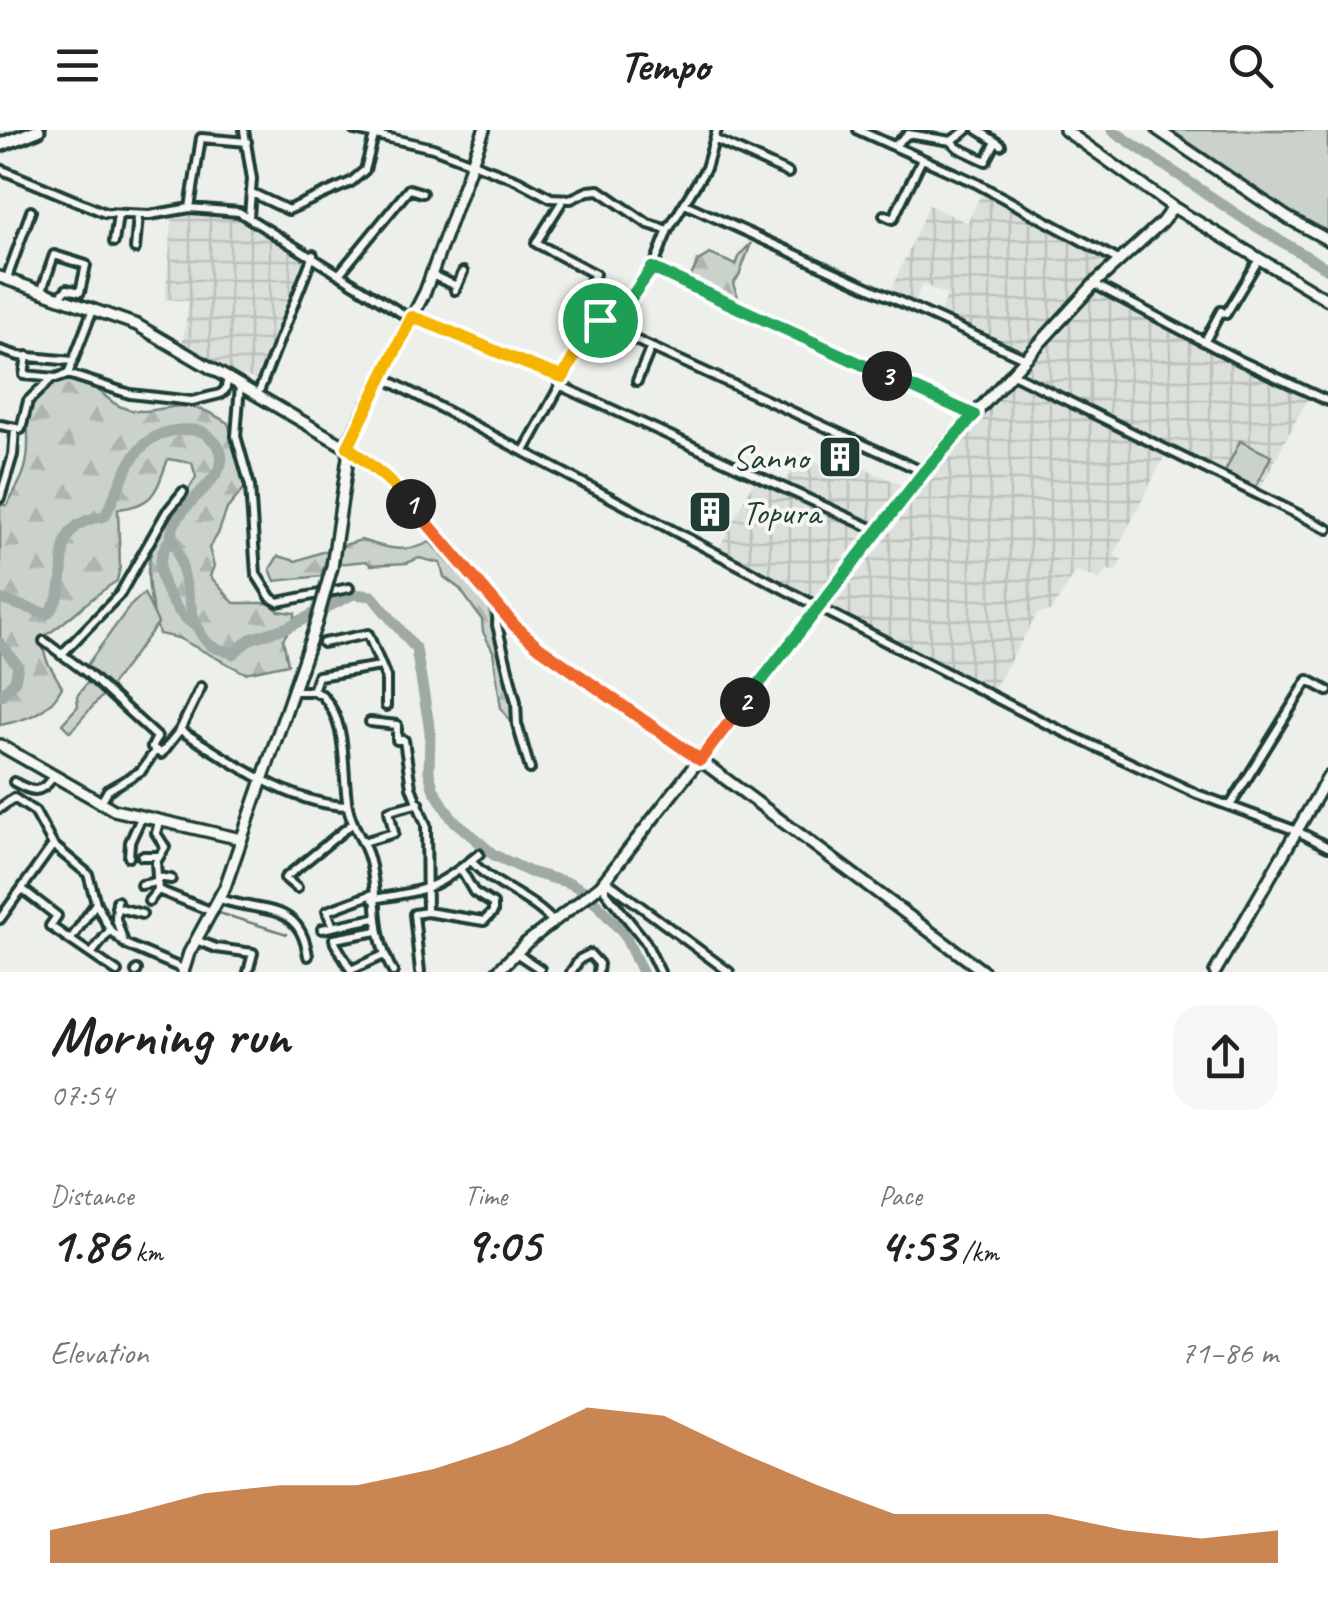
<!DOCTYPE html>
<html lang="en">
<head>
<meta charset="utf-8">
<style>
  :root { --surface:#fff; --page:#f6f6f6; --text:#222; --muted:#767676; --accent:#b45309 }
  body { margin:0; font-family:Caveat,sans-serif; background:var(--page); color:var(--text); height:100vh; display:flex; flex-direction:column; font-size:38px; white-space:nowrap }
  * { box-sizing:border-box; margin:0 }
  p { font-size:32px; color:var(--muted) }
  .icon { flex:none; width:55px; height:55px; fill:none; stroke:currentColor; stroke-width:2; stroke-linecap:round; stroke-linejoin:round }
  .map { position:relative; height:842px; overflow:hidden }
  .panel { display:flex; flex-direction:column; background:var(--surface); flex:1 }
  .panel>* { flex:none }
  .pin { position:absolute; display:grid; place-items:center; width:85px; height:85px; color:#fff; margin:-42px; border:5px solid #fff; border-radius:50%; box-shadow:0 2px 10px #0007 }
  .km { position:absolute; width:50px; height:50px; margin:-25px; border-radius:50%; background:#222; color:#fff; font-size:28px; line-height:50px; text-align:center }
  .round { display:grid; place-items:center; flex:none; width:105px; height:105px; border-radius:30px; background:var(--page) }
  .summary { display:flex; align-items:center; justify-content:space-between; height:170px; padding:0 50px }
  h1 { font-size:55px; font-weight:700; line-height:75px }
  .metrics { display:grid; grid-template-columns:repeat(3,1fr); gap:15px; height:170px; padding:10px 50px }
  .metrics div { display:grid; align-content:center }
  .metrics b { font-size:50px; font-weight:700 }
  .metrics small { font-size:28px; font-weight:400 }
  .metrics p { font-size:28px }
  .chart { height:280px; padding:20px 50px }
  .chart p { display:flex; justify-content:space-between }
  .chart svg { width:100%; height:180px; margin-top:10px; fill:var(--accent); opacity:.7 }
  header { display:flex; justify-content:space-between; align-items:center; height:130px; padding:0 50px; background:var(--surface); font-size:45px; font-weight:700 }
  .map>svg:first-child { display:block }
  .industrial { fill:url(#industrial-grid) }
  .forest { fill:url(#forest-firs); stroke:#758880; stroke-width:2.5 }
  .park { fill:#cbd2cc; stroke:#758880; stroke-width:2.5 }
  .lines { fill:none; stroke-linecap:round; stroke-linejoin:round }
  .stream { stroke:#6c7e77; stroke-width:2.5 }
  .river { stroke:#9faaa4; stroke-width:11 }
  .street-casing { stroke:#1f3d34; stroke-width:14 }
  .secondary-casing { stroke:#1f3d34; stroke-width:16 }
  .highway-casing { stroke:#1f3d34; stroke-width:19 }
  .street { stroke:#f6f6f2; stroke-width:6 }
  .secondary { stroke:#f6f6f2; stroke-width:9 }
  .highway { stroke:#f6f6f2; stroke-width:11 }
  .secondary-bridge-casing { stroke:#1f3d34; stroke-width:16; stroke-linecap:butt }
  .secondary-bridge { stroke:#f6f6f2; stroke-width:9 }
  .split-1-casing { stroke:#fff; stroke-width:20 }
  .split-2-casing { stroke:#fff; stroke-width:20 }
  .split-3-casing { stroke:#fff; stroke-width:20 }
  .split-4-casing { stroke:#fff; stroke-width:20 }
  .split-1 { stroke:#f5b400; stroke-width:12 }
  .split-2 { stroke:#f0652b; stroke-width:12 }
  .split-3 { stroke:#22a559; stroke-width:12 }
  .split-4 { stroke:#22a559; stroke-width:12 }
  .labels { text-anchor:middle; stroke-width:8; stroke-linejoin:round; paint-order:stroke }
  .poi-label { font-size:35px; fill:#1f3d34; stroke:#f6f6f2; text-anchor:end }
</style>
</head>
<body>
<header><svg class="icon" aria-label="menu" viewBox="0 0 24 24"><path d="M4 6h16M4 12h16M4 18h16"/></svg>Tempo<svg class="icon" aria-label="search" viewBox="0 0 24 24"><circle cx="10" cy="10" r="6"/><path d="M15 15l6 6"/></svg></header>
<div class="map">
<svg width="1328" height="842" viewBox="0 0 1328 842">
  <defs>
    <pattern id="industrial-grid" width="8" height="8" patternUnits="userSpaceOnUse" patternTransform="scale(2.5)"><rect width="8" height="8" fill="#dce0db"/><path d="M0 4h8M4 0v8" fill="none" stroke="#bcc1bd"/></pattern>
    <pattern id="forest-firs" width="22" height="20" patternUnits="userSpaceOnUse" patternTransform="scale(2.5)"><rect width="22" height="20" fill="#cbd2cc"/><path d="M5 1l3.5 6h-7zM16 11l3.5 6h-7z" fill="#aeb5b0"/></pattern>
  </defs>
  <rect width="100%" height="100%" fill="#edefea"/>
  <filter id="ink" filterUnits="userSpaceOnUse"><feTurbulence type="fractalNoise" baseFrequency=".01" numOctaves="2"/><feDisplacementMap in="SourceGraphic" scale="20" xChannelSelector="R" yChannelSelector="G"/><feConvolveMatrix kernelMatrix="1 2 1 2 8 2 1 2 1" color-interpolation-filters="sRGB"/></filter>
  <g filter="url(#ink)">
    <!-- industrial -->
    <path class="industrial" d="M983 60 1109 130 1022 223 939 186 947 165 922 154 913 175 889 164 929 75 967 93Z
      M196 80 243 86 309 128 260 252 244 245 241 249 182 215 189 171 165 169 173 84Z
      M1098 160 1309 266 1258 363 1016 244Z
      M1013 249 1166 323 1114 425 1122 430 1116 441 1107 440 1100 449 1076 442 1050 482 1038 483 992 562 826 478 945 325Z
      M800 324 847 346 853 333 906 357 876 396 785 355Z
      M756 347 871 404 817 474 717 422Z"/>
    <!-- forest -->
    <path class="forest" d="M751 113 739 146 733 154 738 167 736 176 689 151 698 131 710 124 736 135 740 125Z
      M71 249C104 255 103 272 127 279 145 285 165 276 183 276 201 277 213 284 228 293L247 355 227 379 218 404 209 418 214 436 210 446 234 473H269L279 481 295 483V491L283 509 288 534 245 543 178 508 159 504C134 414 154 420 196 347L192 333 168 329C156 361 155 375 118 379L120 437 117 451C88 468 68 493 40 509L47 531 62 557C49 583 26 590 0 595V375H7C13 363 22 351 25 338 37 298 6 262 71 249Z
      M361 410C385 418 407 424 430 412L488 475 514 588 510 591 501 578 493 521 483 502 482 490 460 459 444 447 440 433 419 428 407 433 371 435 366 431 337 434 341 416Z
      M325 421 328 424 321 446 275 451 270 439 278 426 296 431Z"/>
    <!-- park -->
    <path class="park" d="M1171 0H1328V101L1288 80Z
      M1240 311 1271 326 1256 357 1225 342Z
      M144 463 158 493 109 558 70 602 62 594 78 576 77 566 94 544 87 535 130 476Z"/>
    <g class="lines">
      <!-- stream -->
      <path class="stream" d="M219 783 287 804"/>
      <!-- river -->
      <path class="river" d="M1112 0 1247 91 1328 139
        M171 407C165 416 159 429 160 439 162 459 179 487 196 496
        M0 469 47 484C81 451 36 396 105 386 128 340 136 291 201 301 261 338 172 368 171 407 188 434 186 496 210 515 216 519 227 521 233 524L250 509 288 497 353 464 372 466 416 519 430 601 429 642 433 658 452 689 494 725 530 742 570 753 586 762 624 804 642 842
        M0 513 18 536 15 551 0 566"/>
      <defs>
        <path id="street" d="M244 0 252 49 249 86
          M354 0 433 18 517 50 551 68 571 69 588 61 599 60 648 94 668 100
          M858 0 976 53 1118 130
          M978 0 1001 15
          M716 10 788 43
          M951 11 958 18 986 31 996 12
          M894 16 908 4 951 11 967 0
          M0 39 105 83 150 85 190 78 239 82 406 186 466 207 537 240 563 247
          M252 63 288 80 351 52 365 40 374 6
          M563 70 536 113 595 144 579 173 600 190
          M685 74 1024 228
          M190 78 201 8 247 12
          M884 85 893 89 922 29
          M114 112 118 85
          M135 119 138 86
          M652 138 973 285
          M340 143 409 59 422 63
          M431 145 457 156
          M7 148 31 81
          M1094 154 1239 230 1328 271
          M42 160 54 125 86 135 80 162 67 159 60 166
          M455 160 463 142
          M596 192 924 342
          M1205 211 1221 181 1226 184 1259 129
          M0 220 19 226 73 231
          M27 226 24 245 56 248 68 244 130 264 192 271 220 264 225 260 228 249
          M1011 243 1328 399
          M68 244 93 179
          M382 247 818 477 1045 593 1197 664 1297 701 1328 717
          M637 251 651 217
          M240 255 236 306 250 356 256 444 271 468 278 472 349 458
          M559 255 878 401
          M258 264 313 125
          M0 295 21 299 28 271 51 249
          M524 321 593 196 623 179 655 133 668 100 706 38 717 0
          M0 368 13 325 15 299
          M498 477 497 495 516 572 517 594 530 639
          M44 511 87 543 157 607 152 617 161 624 180 600 201 557
          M323 513 368 504 386 547V576
          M61 525 120 464 166 383 183 362
          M294 561H313L322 565C350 596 341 640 348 677 351 696 364 710 369 728 381 770 369 797 393 842
          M313 561 318 546 381 536
          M370 592 397 595V610H404L411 657 426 695 427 782
          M180 600C228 629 290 675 348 676
          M14 652C32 662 40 665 53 647
          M100 674 108 660 141 641 155 621
          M1230 676 1308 550 1328 561
          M0 678 14 668 35 682 53 715 88 744 96 773 110 800 127 815 183 839
          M159 692 156 703 165 717 156 732 158 760 213 782
          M363 712 394 703 389 681 419 673
          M142 726H158
          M129 727 130 712 141 688
          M471 731C495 757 530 766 553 792
          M157 747 171 749
          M605 750 729 842
          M605 751V761L645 811 660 842
          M141 755 156 752
          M297 758 285 748 353 693
          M22 759 57 786 50 796 117 842
          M220 769C264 784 300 771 308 826
          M373 769C429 760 435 759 479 724
          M117 771 116 789 124 813
          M149 771 158 760
          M116 777 142 784
          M0 789 53 715
          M333 797 327 781 373 764
          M322 799 375 788
          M377 801 334 809 335 813 351 840 384 825
          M71 809 96 773
          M196 810 216 818 253 823 248 842
          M92 823 110 800
          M516 823 540 839 539 842
          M136 842 137 840
          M420 842 414 784 427 782 484 791 493 782V774L474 762 461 740
          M571 842 580 829 590 824 599 834 598 842"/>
        <path id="secondary" d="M1065 0 1173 77 1328 170
          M1158 0 1288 88 1328 110
          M0 147 137 195 358 324 402 363 515 496 539 517 700 630 984 842
          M332 437 351 307 425 162 484 0
          M0 615 114 680 241 709
          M183 842 189 823 225 757 316 494
          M497 842 526 813 601 755 939 323 1094 154 1162 92 1173 77
          M1215 842 1328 647"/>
        <path id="highway" d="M0 15 38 0"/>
      </defs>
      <!-- street casing -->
      <use href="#street" class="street-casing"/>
      <!-- secondary casing -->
      <use href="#secondary" class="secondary-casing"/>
      <!-- highway casing -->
      <use href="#highway" class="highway-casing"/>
      <!-- street -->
      <use href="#street" class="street"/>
      <!-- secondary -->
      <use href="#secondary" class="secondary"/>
      <!-- highway -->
      <use href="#highway" class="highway"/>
      <defs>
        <path id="secondary-bridge" d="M316 494 332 437"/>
      </defs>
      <!-- secondary-bridge casing -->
      <use href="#secondary-bridge" class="secondary-bridge-casing"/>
      <!-- secondary-bridge -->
      <use href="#secondary-bridge" class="secondary-bridge"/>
    </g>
  </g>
  <g class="lines" filter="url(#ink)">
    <defs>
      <path id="split-1" d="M411 374 386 348 348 317 412 187C464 205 511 231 563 247L585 207 600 190"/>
      <path id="split-2" d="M411 374 515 496 539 517 700 630 745 572"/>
      <path id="split-3" d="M745 572 924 342 974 285 887 246"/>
      <path id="split-4" d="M600 190 623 179 652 138 887 246"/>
    </defs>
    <!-- split-1 casing -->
    <use href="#split-1" class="split-1-casing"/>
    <!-- split-2 casing -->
    <use href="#split-2" class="split-2-casing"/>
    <!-- split-3 casing -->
    <use href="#split-3" class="split-3-casing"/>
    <!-- split-4 casing -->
    <use href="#split-4" class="split-4-casing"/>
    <!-- split-1 -->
    <use href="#split-1" class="split-1"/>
    <!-- split-2 -->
    <use href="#split-2" class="split-2"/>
    <!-- split-3 -->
    <use href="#split-3" class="split-3"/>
    <!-- split-4 -->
    <use href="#split-4" class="split-4"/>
  </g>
  <!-- icons -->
  <defs>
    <symbol id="building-square" viewBox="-11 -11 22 22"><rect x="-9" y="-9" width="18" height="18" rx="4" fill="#1f3d34" stroke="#f6f6f2"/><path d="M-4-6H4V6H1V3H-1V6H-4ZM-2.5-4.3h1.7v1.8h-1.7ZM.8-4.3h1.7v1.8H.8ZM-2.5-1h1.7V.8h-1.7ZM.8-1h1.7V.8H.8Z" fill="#fff"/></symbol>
  </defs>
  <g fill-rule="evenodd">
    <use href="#building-square" x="815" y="302" width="50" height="50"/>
    <use href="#building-square" x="685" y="357" width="50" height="50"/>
  </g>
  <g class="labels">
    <!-- poi labels -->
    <g class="poi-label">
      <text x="808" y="339">Sanno</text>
      <text x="742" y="394" text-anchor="start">Topura</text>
    </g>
  </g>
</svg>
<div class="pin" style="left:600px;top:190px;background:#1e9e55"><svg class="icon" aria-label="arrive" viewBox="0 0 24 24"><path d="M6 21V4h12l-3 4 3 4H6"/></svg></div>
<b class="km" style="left:411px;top:374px">1</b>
<b class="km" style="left:745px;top:572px">2</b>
<b class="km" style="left:887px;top:246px">3</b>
</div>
<section class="panel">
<div class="summary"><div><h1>Morning run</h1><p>07:54</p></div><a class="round"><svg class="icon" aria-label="share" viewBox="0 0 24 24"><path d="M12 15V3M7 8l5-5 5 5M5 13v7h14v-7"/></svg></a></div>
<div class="metrics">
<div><p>Distance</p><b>1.86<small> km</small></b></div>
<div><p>Time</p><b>9:05</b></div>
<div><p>Pace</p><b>4:53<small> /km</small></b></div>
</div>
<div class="chart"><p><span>Elevation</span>71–86 m</p>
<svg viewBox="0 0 160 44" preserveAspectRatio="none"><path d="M0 44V36L10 32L20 27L30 25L40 25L50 21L60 15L70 6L80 8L90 17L100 25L110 32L120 32L130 32L140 36L150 38L160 36V44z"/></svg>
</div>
</section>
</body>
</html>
